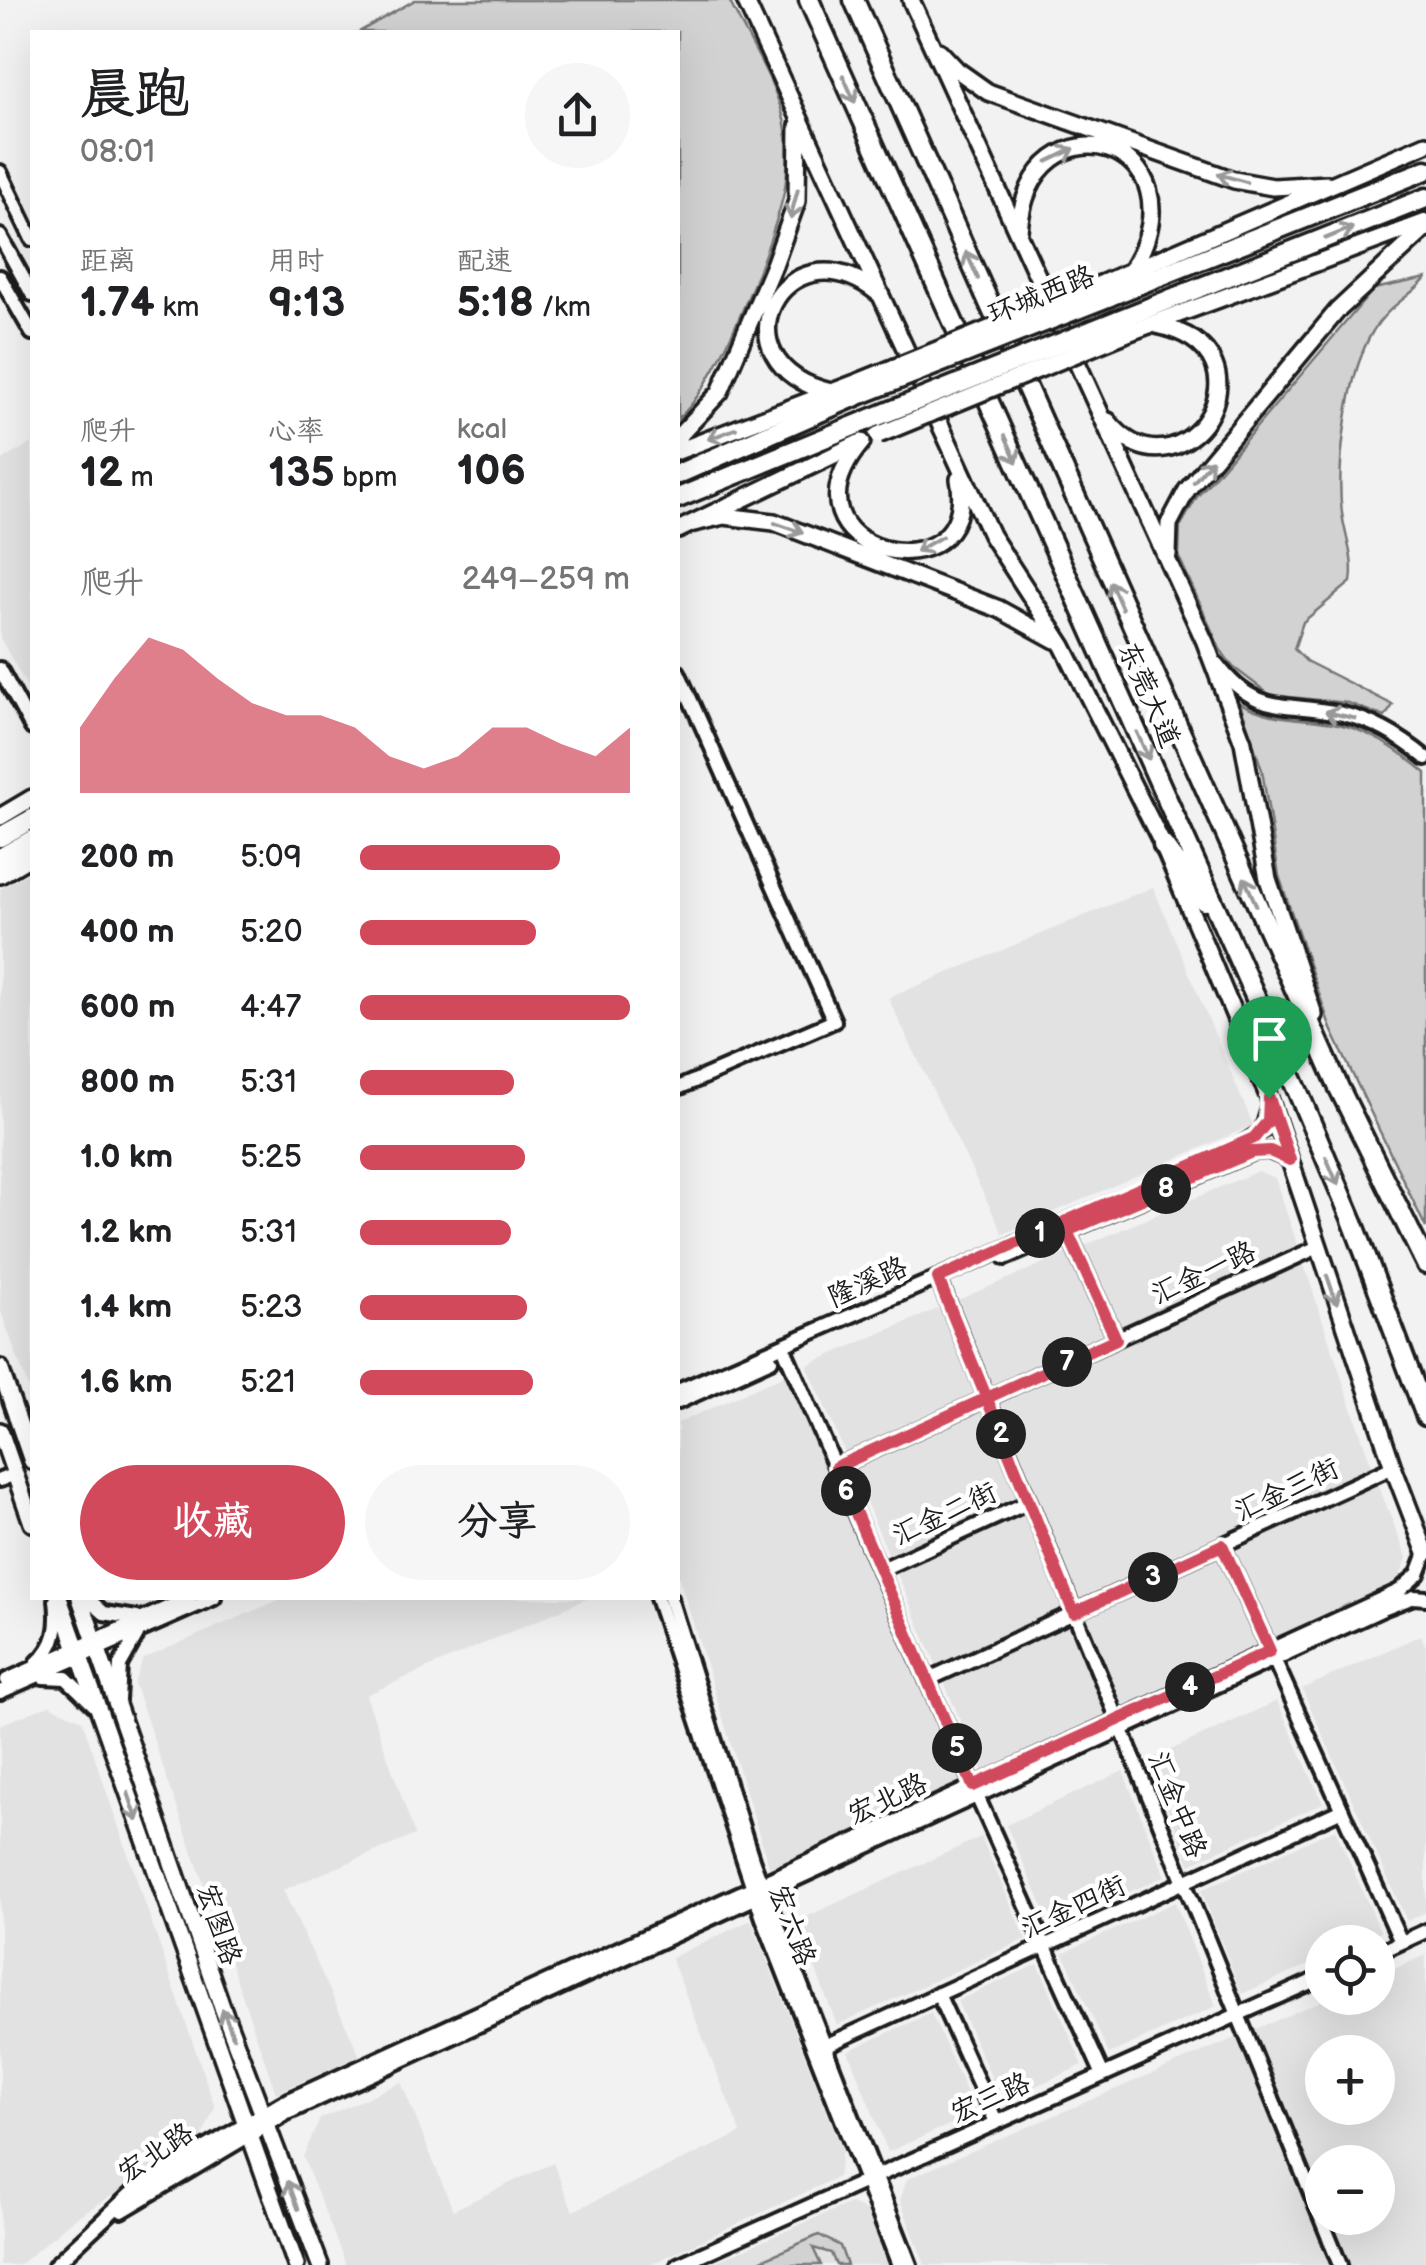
<!DOCTYPE html>
<html lang="zh">
<head>
<meta charset="utf-8">
<style>
  :root { --surface:#fff; --page:#f6f6f6; --text:#202124; --muted:#757577; --accent:#d1495b }
  body { margin:0; font-family:"Balsamiq Sans","LXGW WenKai TC",sans-serif; background:var(--page); color:var(--text); height:100vh; display:flex; flex-direction:column; font-size:38px; white-space:nowrap }
  * { box-sizing:border-box; margin:0 }
  p { font-size:32px; color:var(--muted) }
  .icon { flex:none; width:55px; height:55px; fill:none; stroke:currentColor; stroke-width:2; stroke-linecap:round; stroke-linejoin:round }
  .map { position:relative; flex:1; overflow:hidden }
  .drawer { position:absolute; left:30px; top:30px; width:650px; height:1570px; display:flex; flex-direction:column; background:var(--surface); border-radius:0px; box-shadow:0 10px 40px #0002 }
  .drawer>* { flex:none }
  .buttons { position:absolute; left:1305px; top:1925px; display:grid; gap:20px }
  .buttons a { display:grid; place-items:center; width:90px; height:90px; border-radius:50%; background:var(--surface); box-shadow:0 10px 40px #0002; font-size:50px }
  .pin { position:absolute; display:grid; place-items:center; width:85px; height:85px; color:#fff; margin:-102px -42px; border-radius:50% 50% 50% 0; rotate:-45deg; box-shadow:0 0 10px #0007 }
  .pin .icon { rotate:45deg }
  .km { position:absolute; width:50px; height:50px; margin:-25px; border-radius:50%; background:#222; color:#fff; font-size:28px; line-height:50px; text-align:center }
  .round { display:grid; place-items:center; flex:none; width:105px; height:105px; border-radius:52px; background:var(--page) }
  .summary { display:flex; align-items:center; justify-content:space-between; height:170px; padding:0 50px }
  h1 { font-size:55px; font-weight:800; line-height:75px }
  .stats { display:grid; grid-template-columns:repeat(3,1fr); gap:15px; height:170px; padding:10px 50px }
  .stats div { display:grid; align-content:center }
  .stats b { font-size:42px; font-weight:800 }
  .stats small { font-size:28px; font-weight:400 }
  .stats p { font-size:28px }
  .chart { height:280px; padding:20px 50px }
  .chart p { display:flex; justify-content:space-between }
  .chart svg { width:100%; height:180px; margin-top:10px; fill:var(--accent); opacity:.7 }
  .primary-button { display:flex; gap:20px; margin-top:auto; padding:20px 50px }
  .primary-button a { flex:1; height:115px; border-radius:60px; background:var(--accent); color:#fff; font-size:40px; font-weight:800; line-height:115px; text-align:center }
  .primary-button a+a { background:var(--page); color:var(--text) }
  ul { padding:0 50px; list-style:none; font-size:32px }
  li { display:grid; grid-template-columns:160px 120px 1fr; align-items:center; height:75px }
  li i { height:25px; border-radius:12px; background:var(--accent) }
  .map>svg:first-child { display:block }
  .built { fill:#e2e2e2; fill-rule:evenodd }
  .green { fill:#d2d2d2; stroke:#777; stroke-width:2.5 }
  .lines { fill:none; stroke-linecap:round; stroke-linejoin:round }
  .minor-casing { stroke:#1c1c1c; stroke-width:20 }
  .major-casing { stroke:#1c1c1c; stroke-width:22 }
  .highway-casing { stroke:#1c1c1c; stroke-width:25 }
  .minor { stroke:#fff; stroke-width:12 }
  .major { stroke:#fff; stroke-width:15 }
  .highway { stroke:#fff; stroke-width:18 }
  .major-bridge-casing { stroke:#1c1c1c; stroke-width:22; stroke-linecap:butt }
  .highway-bridge-casing { stroke:#1c1c1c; stroke-width:25; stroke-linecap:butt }
  .major-bridge { stroke:#fff; stroke-width:15 }
  .highway-bridge { stroke:#fff; stroke-width:18 }
  .oneway { stroke:#999 }
  .route-casing { stroke:#fff; stroke-width:20 }
  .route { stroke:#d1495b; stroke-width:12 }
  .labels { text-anchor:middle; stroke-width:9; stroke-linejoin:round; paint-order:stroke }
  .street-label { font-size:28px; fill:#1c1c1c; stroke:#fff }
</style>
</head>
<body>
<div class="map">
<svg width="1426" height="2265" viewBox="0 0 1426 2265">
  <rect width="100%" height="100%" fill="#f2f2f2"/>
  <filter id="ink" filterUnits="userSpaceOnUse"><feTurbulence type="fractalNoise" baseFrequency=".01" numOctaves="2"/><feDisplacementMap in="SourceGraphic" scale="20" xChannelSelector="R" yChannelSelector="G"/><feConvolveMatrix kernelMatrix="1 2 1 2 8 2 1 2 1" color-interpolation-filters="sRGB"/></filter>
  <g filter="url(#ink)">
    <!-- built -->
    <path class="built" d="M32 443V695L0 638V461Z
      M32 871V1398L0 1309V889Z
      M1153 887 1253 1125 1003 1234 888 998Z
      M1258 1171 1275 1178 1374 1474 1407 1558 1396 1587 984 1775 807 1365Z
      M787 1374 963 1784 771 1872 678 1575V1423Z
      M283 1598H588L366 1695 415 1835 283 1890 360 2056 276 2093 134 1683 143 1659Z
      M1421 1635 1426 1647V1912L1407 1921 1302 1689Z
      M1277 1701 1323 1803 1190 1864 1149 1760Z
      M49 1705 82 1720 215 2107 200 2142 75 2218 19 2265H0V1725Z
      M1123 1771 1165 1876 1052 1927 1006 1825Z
      M1335 1829 1381 1932 1359 1942H1322V1959L1242 1994 1201 1890Z
      M981 1837 1026 1939 837 2025 797 1921Z
      M1175 1902 1216 2006 1109 2054 1063 1953Z
      M751 1920 842 2149 838 2177 649 2265H346L303 2157 320 2119 401 2082 453 2210 553 2163 573 2211 741 2133 671 1958Z
      M1426 1955V2265H925L900 2200 907 2179 1328 1998H1378V1976ZM1322 2052H1378V2108H1322ZM1322 2162H1378V2218H1322Z
      M1038 1964 1083 2065 1002 2101 957 2001Z
      M931 2013 976 2113 888 2152 848 2051Z
      M850 2203 868 2212 888 2265H708Z"/>
    <!-- green -->
    <path class="green" d="M415 0H729C746 36 771 74 782 112 790 137 789 171 783 197 770 250 718 384 678 419V32H359Z
      M1426 278C1417 292 1388 305 1373 331 1348 371 1336 467 1342 513 1345 537 1355 558 1351 582L1303 622 1294 649 1306 661 1393 705 1385 717 1348 703 1270 695 1233 667 1220 649 1179 557 1180 527 1197 497 1374 289Z
      M1240 703C1272 721 1302 717 1338 724 1371 731 1400 751 1426 773V1228L1331 1029 1279 876 1262 770Z
      M819 2235 840 2246 847 2265H836L831 2253 813 2248 821 2265H750Z"/>
    <g class="lines">
      <defs>
        <path id="minor" d="M0 172 32 239
          M0 236 32 294
          M0 277 32 333
          M1217 664C1256 717 1288 701 1343 714 1374 721 1402 738 1426 758
          M0 669 32 728
          M678 672 834 1021 678 1088
          M1067 1231 1116 1339
          M1005 1258 1253 1152 1269 1151 1290 1160
          M938 1278 1340 2265
          M786 1353 973 1786
          M678 1391 1236 1148 1262 1131 1270 1105
          M678 1402 771 1360
          M836 1467 1318 1247
          M0 1480 15 1474
          M1222 1545 1270 1651
          M880 1570 1029 1502
          M87 1598 104 1613 137 1618
          M657 1598 763 1918 899 2265
          M670 1598 753 1862 910 2265
          M1274 1659 1401 1942
          M37 1663C57 1645 59 1626 56 1600
          M43 1677 66 1678 95 1706
          M7 1680 189 1598
          M927 1680 1393 1467
          M0 1692 214 1598
          M118 1700 120 1665 137 1635
          M977 1796 1103 2075
          M1378 1953 1426 1931
          M938 1994 996 2122
          M825 2046 1342 1810
          M122 2211 285 2114 1383 1609 1414 1597 1426 1598
          M55 2265 136 2189 282 2103 1399 1591 1418 1574 1426 1553
          M678 2265 1322 1977"/>
        <path id="major" d="M745 0 991 535 1063 646 1163 845 1269 1098 1393 1467 1426 1553
          M911 0 1205 642 1243 742 1268 879 1314 1015
          M939 51 957 70 988 92 1234 180 1273 187 1328 184
          M1019 231C1030 88 1210 142 1131 271
          M1103 283 1426 144
          M1125 334 1426 222
          M831 392C709 363 784 219 878 293
          M1108 421C1180 512 1287 352 1156 325
          M678 437 720 392 774 265 797 201 798 126
          M862 442C767 554 981 602 959 479
          M678 451 858 382
          M694 523 724 516 774 522 999 609 1055 640
          M678 530 859 443
          M1168 555 1169 524 1187 490 1337 311 1426 228
          M0 817 32 798
          M0 875 32 856
          M0 1368 32 1461
          M0 1431 32 1523
          M59 1598 296 2265
          M80 1598 222 2007 320 2265"/>
        <path id="highway" d="M809 0 1298 1092 1353 1222 1426 1416
          M854 0 1339 1088 1426 1264
          M1110 296 1426 170
          M1118 320 1426 198
          M678 474 863 393
          M678 498 873 418
          M0 837 32 819
          M1163 845 1204 901
          M0 858 32 840"/>
      </defs>
      <!-- minor casing -->
      <use href="#minor" class="minor-casing"/>
      <!-- major casing -->
      <use href="#major" class="major-casing"/>
      <!-- highway casing -->
      <use href="#highway" class="highway-casing"/>
      <!-- minor -->
      <use href="#minor" class="minor"/>
      <!-- major -->
      <use href="#major" class="major"/>
      <!-- highway -->
      <use href="#highway" class="highway"/>
      <defs>
        <path id="major-bridge" d="M858 382 1103 283
          M878 435 1125 334"/>
        <path id="highway-bridge" d="M863 393 1110 296
          M873 418 1118 320"/>
      </defs>
      <!-- major-bridge casing -->
      <use href="#major-bridge" class="major-bridge-casing"/>
      <!-- highway-bridge casing -->
      <use href="#highway-bridge" class="highway-bridge-casing"/>
      <!-- major-bridge -->
      <use href="#major-bridge" class="major-bridge"/>
      <!-- highway-bridge -->
      <use href="#highway-bridge" class="highway-bridge"/>
    </g>
    <!-- one-way arrows -->
    <defs><path id="oneway-shaft" d="M-6 0H5M1.5-3L5.5 0L1.5 3" fill="none" stroke-width="1.6" stroke-linecap="round" stroke-linejoin="round" transform="scale(2.5)"/></defs>
    <g class="oneway">
      <use href="#oneway-shaft" transform="translate(849 89) rotate(66)"/>
      <use href="#oneway-shaft" transform="translate(1061 155) rotate(-26)"/>
      <use href="#oneway-shaft" transform="translate(1232 178) rotate(-164)"/>
      <use href="#oneway-shaft" transform="translate(794 204) rotate(105)"/>
      <use href="#oneway-shaft" transform="translate(1339 233) rotate(-22)"/>
      <use href="#oneway-shaft" transform="translate(972 265) rotate(-114)"/>
      <use href="#oneway-shaft" transform="translate(722 434) rotate(159)"/>
      <use href="#oneway-shaft" transform="translate(1011 449) rotate(66)"/>
      <use href="#oneway-shaft" transform="translate(1203 471) rotate(-50)"/>
      <use href="#oneway-shaft" transform="translate(789 528) rotate(19)"/>
      <use href="#oneway-shaft" transform="translate(929 544) rotate(150)"/>
      <use href="#oneway-shaft" transform="translate(1116 595) rotate(-114)"/>
      <use href="#oneway-shaft" transform="translate(1340 715) rotate(-167)"/>
      <use href="#oneway-shaft" transform="translate(1143 746) rotate(66)"/>
      <use href="#oneway-shaft" transform="translate(1250 891) rotate(-114)"/>
      <use href="#oneway-shaft" transform="translate(1332 1171) rotate(67)"/>
      <use href="#oneway-shaft" transform="translate(1332 1290) rotate(71)"/>
      <use href="#oneway-shaft" transform="translate(133 1807) rotate(71)"/>
      <use href="#oneway-shaft" transform="translate(228 2023) rotate(-111)"/>
      <use href="#oneway-shaft" transform="translate(293 2195) rotate(-111)"/>
    </g>
  </g>
  <g class="lines" filter="url(#ink)">
    <defs>
      <path id="route" d="M1269 1098 1268 1121 1254 1138 938 1278 941 1286 1074 1613 1222 1545 1270 1651 973 1786 836 1467 1116 1339 1067 1231 1252 1152 1270 1151 1290 1160 1269 1098"/>
    </defs>
    <!-- route casing -->
    <use href="#route" class="route-casing"/>
    <!-- route -->
    <use href="#route" class="route"/>
  </g>
  <g class="labels">
    <!-- street labels -->
    <g class="street-label">
      <text transform="translate(1041 294) rotate(-22)" y="10">环城西路</text>
      <text transform="translate(1150 694) rotate(66)" y="10">东莞大道</text>
      <text transform="translate(1203 1272) rotate(-25)" y="10">汇金一路</text>
      <text transform="translate(867 1281) rotate(-24)" y="10">隆溪路</text>
      <text transform="translate(1286 1489) rotate(-25)" y="10">汇金三街</text>
      <text transform="translate(944 1513) rotate(-25)" y="10">汇金二街</text>
      <text transform="translate(887 1798) rotate(-25)" y="10">宏北路</text>
      <text transform="translate(1178 1804) rotate(68)" y="10">汇金中路</text>
      <text transform="translate(1073 1906) rotate(-25)" y="10">汇金四街</text>
      <text transform="translate(220 1924) rotate(71)" y="10">宏图路</text>
      <text transform="translate(793 1925) rotate(69)" y="10">宏六路</text>
      <text transform="translate(990 2097) rotate(-24)" y="10">宏三路</text>
      <text transform="translate(155 2152) rotate(-34)" y="10">宏北路</text>
    </g>
  </g>
</svg>
<div class="buttons">
<a><svg class="icon" aria-label="locate" viewBox="0 0 24 24"><circle cx="12" cy="12" r="6"/><path d="M12 2v4M12 18v4M2 12h4M18 12h4"/></svg></a>
<a>+</a>
<a>−</a>
</div>
<div class="pin" style="left:1269px;top:1098px;background:#1e9e55"><svg class="icon" aria-label="arrive" viewBox="0 0 24 24"><path d="M6 21V4h12l-3 4 3 4H6"/></svg></div>
<b class="km" style="left:1040px;top:1233px">1</b>
<b class="km" style="left:1001px;top:1434px">2</b>
<b class="km" style="left:1153px;top:1577px">3</b>
<b class="km" style="left:1190px;top:1687px">4</b>
<b class="km" style="left:957px;top:1748px">5</b>
<b class="km" style="left:846px;top:1491px">6</b>
<b class="km" style="left:1067px;top:1362px">7</b>
<b class="km" style="left:1166px;top:1189px">8</b>
<section class="drawer">
<div class="summary"><div><h1>晨跑</h1><p>08:01</p></div><a class="round"><svg class="icon" aria-label="share" viewBox="0 0 24 24"><path d="M12 15V3M7 8l5-5 5 5M5 13v7h14v-7"/></svg></a></div>
<div class="stats">
<div><p>距离</p><b>1.74<small> km</small></b></div>
<div><p>用时</p><b>9:13</b></div>
<div><p>配速</p><b>5:18<small> /km</small></b></div>
</div>
<div class="stats">
<div><p>爬升</p><b>12<small> m</small></b></div>
<div><p>心率</p><b>135<small> bpm</small></b></div>
<div><p>kcal</p><b>106</b></div>
</div>
<div class="chart"><p><span>爬升</span>249–259 m</p>
<svg viewBox="0 0 160 44" preserveAspectRatio="none"><path d="M0 44V28L10 16L20 6L30 9L40 16L50 22L60 25L70 25L80 28L90 35L100 38L110 35L120 28L130 28L140 32L150 35L160 28V44z"/></svg>
</div>
<ul>
<li><b>200 m</b>5:09<i style="width:74%"></i></li>
<li><b>400 m</b>5:20<i style="width:65%"></i></li>
<li><b>600 m</b>4:47<i style="width:100%"></i></li>
<li><b>800 m</b>5:31<i style="width:57%"></i></li>
<li><b>1.0 km</b>5:25<i style="width:61%"></i></li>
<li><b>1.2 km</b>5:31<i style="width:56%"></i></li>
<li><b>1.4 km</b>5:23<i style="width:62%"></i></li>
<li><b>1.6 km</b>5:21<i style="width:64%"></i></li>
</ul>
<div class="primary-button"><a>收藏</a><a>分享</a></div>
</section>
</div>
</body>
</html>
